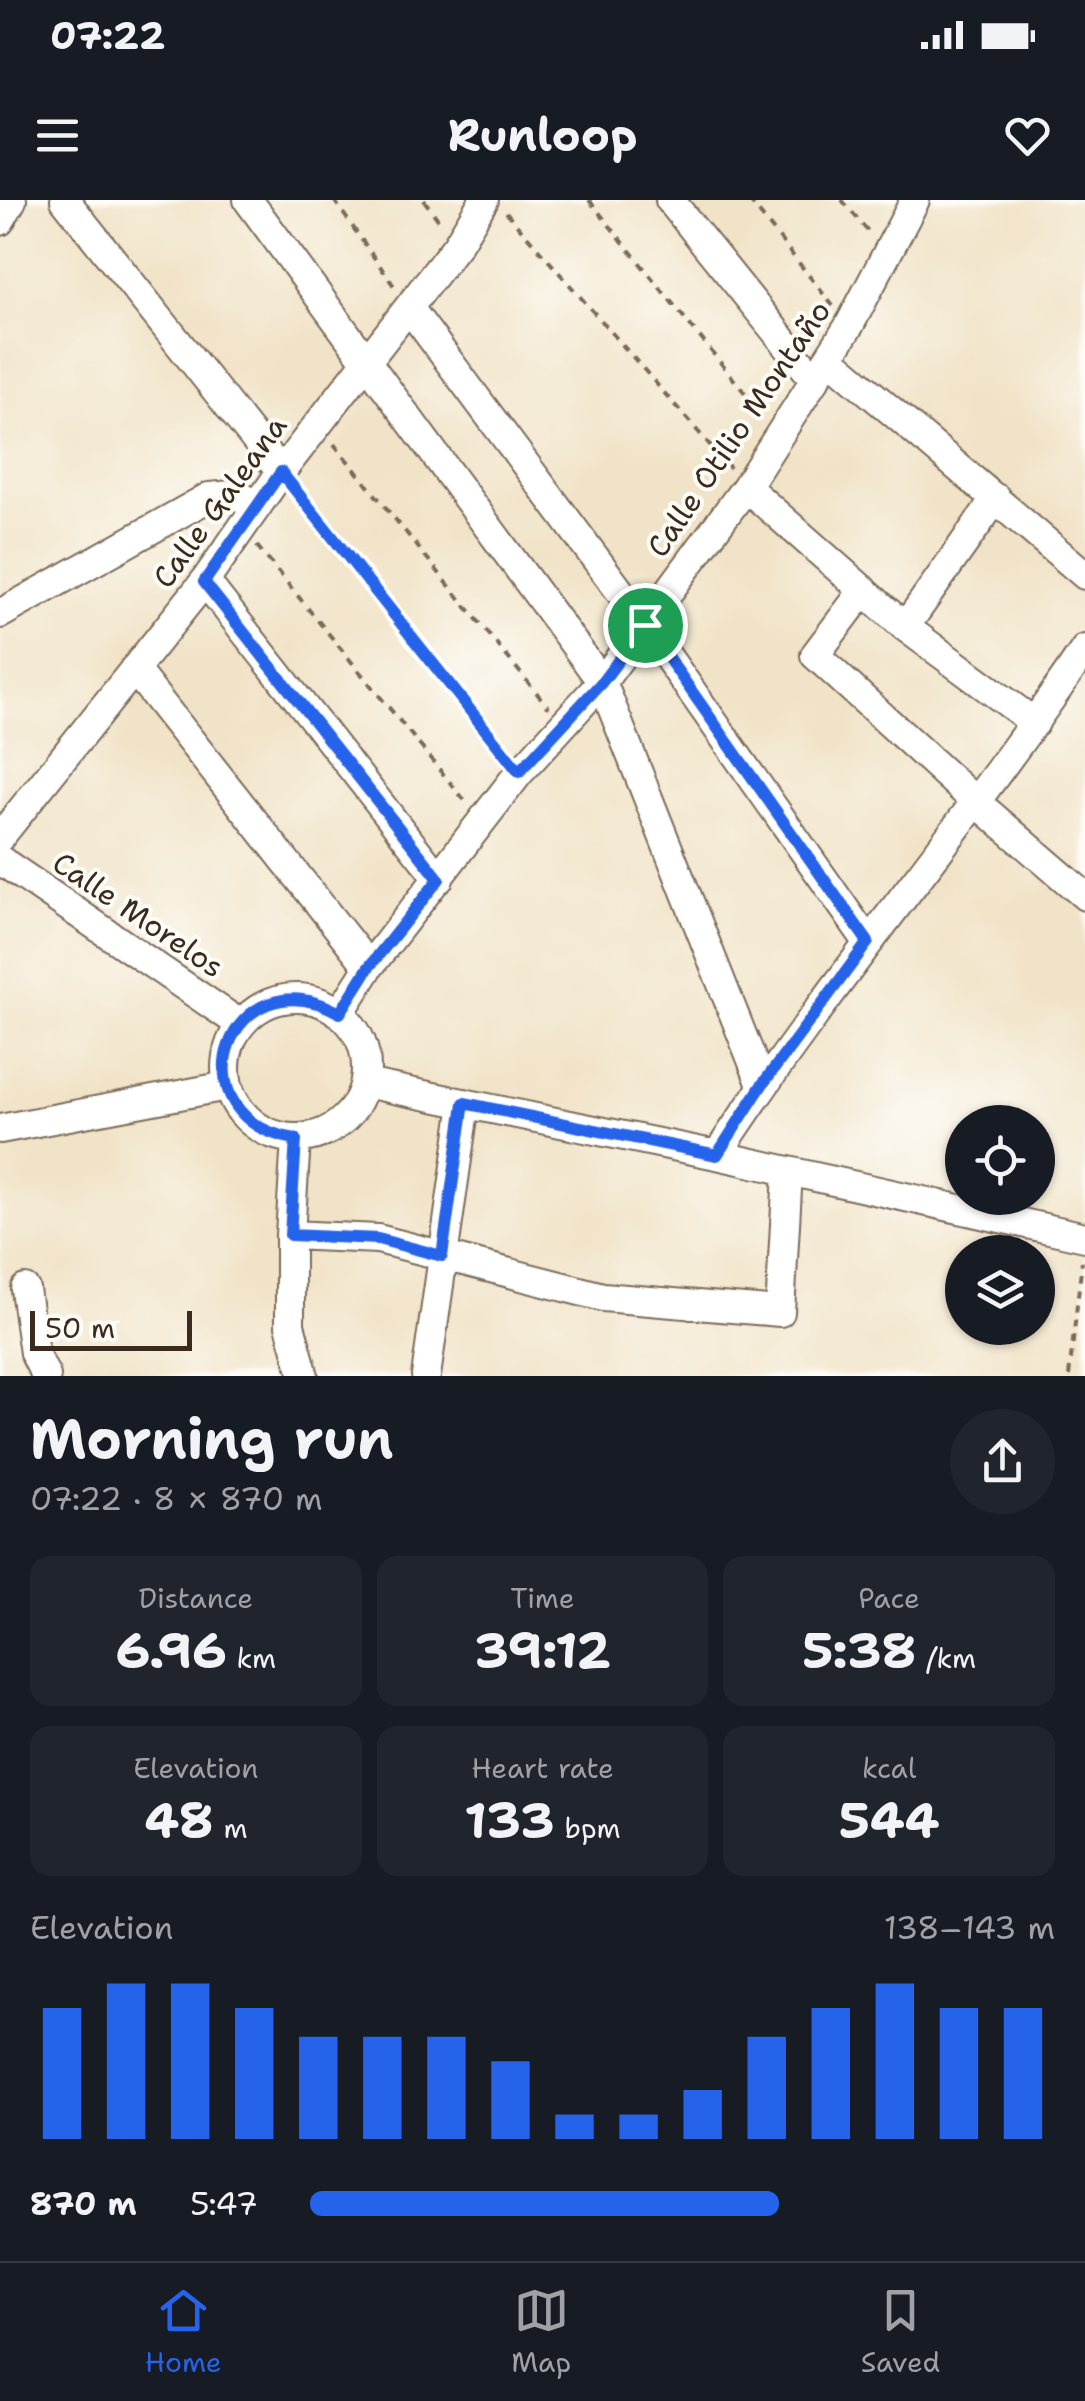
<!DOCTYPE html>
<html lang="en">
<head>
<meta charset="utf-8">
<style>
  :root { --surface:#171b24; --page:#20242c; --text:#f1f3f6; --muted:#9ea1a6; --line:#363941; --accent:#2563eb }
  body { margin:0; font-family:"Shantell Sans",sans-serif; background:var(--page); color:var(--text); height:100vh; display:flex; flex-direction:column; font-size:38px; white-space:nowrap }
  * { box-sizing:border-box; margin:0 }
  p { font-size:32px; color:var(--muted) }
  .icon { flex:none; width:55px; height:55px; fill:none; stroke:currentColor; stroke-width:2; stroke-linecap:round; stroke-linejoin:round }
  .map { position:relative; height:1176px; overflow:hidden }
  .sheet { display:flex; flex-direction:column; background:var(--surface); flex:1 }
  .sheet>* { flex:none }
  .buttons { position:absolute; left:945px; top:905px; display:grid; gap:20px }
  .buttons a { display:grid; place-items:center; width:110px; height:110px; border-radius:50%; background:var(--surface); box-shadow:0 2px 8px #0004; font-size:50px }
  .scale { position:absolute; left:30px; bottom:25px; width:162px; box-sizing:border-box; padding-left:10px; border:5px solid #3b2a1e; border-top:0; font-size:28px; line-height:35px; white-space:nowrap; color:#3b2a1e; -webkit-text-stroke:8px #fdfcf7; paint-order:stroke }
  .pin { position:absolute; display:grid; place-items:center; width:85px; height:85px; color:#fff; margin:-42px; border:5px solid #fff; border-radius:50%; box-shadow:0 2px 10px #0007 }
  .round { display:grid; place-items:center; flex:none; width:105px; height:105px; border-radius:52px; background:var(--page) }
  .head { display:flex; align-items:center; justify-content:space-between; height:170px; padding:0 30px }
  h1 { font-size:55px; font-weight:700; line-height:75px }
  .metrics { display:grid; grid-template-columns:repeat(3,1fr); gap:15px; height:170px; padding:10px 30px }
  .metrics div { display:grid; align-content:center; border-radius:20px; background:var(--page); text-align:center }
  .metrics b { font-size:50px; font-weight:700 }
  .metrics small { font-size:28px; font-weight:400 }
  .metrics p { font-size:28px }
  .chart { height:280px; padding:20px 30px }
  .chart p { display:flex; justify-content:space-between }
  .chart svg { width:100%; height:180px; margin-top:10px; stroke:var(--accent); stroke-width:6 }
  ul { padding:0 30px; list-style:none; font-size:32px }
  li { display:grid; grid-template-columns:160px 120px 1fr; align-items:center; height:75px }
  li i { height:25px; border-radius:12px; background:var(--accent) }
  .status { display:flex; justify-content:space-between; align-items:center; height:70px; padding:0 50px; background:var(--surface); direction:ltr }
  .status svg { height:28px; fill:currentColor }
  header { display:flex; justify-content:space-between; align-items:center; height:130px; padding:0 30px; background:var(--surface); font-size:45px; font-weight:700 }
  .dock { display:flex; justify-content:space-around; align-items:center; height:140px; border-top:2px solid var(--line); background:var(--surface); font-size:28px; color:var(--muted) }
  .dock a { display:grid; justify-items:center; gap:5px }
  .dock .on { color:var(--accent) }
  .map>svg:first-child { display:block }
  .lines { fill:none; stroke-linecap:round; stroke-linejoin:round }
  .minor-casing { stroke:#7b6b59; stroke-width:32 }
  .path { stroke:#7b6b59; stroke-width:4; stroke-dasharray:8 8; stroke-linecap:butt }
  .minor { stroke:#fff; stroke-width:28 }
  .route-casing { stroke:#fff; stroke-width:20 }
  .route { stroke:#2563eb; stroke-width:12 }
  .labels { text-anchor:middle; stroke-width:8; stroke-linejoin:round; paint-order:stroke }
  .street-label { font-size:30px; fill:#3b2a1e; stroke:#fdfcf7 }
</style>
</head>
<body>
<div class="status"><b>07:22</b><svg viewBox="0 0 49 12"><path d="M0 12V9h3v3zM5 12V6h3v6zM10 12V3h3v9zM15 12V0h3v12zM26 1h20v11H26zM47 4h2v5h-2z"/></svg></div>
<header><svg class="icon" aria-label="menu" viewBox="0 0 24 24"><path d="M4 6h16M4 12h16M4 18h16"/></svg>Runloop<svg class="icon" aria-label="heart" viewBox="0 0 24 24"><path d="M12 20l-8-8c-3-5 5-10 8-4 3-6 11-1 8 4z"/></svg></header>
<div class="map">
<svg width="1085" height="1176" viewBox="0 0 1085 1176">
  <rect width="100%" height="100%" fill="#fdfcf7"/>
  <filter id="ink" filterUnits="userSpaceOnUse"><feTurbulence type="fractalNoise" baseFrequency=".01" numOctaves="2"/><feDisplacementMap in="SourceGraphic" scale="20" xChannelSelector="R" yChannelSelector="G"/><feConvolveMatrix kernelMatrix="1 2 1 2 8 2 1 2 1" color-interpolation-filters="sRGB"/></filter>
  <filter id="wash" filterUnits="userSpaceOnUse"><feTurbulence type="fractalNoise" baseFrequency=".0048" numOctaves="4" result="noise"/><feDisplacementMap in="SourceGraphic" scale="40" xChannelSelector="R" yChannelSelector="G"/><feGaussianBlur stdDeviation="2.25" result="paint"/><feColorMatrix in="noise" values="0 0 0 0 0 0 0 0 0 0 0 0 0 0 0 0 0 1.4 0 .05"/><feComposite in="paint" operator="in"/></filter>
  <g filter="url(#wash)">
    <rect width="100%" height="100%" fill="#f1e3c7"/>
  </g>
  <g filter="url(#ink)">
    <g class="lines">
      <defs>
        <path id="minor" d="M65 0 281 272
          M248 0 602 482 762 885
          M670 0 815 180
          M0 21 12 0
          M410 109 645 425 868 742
          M829 158 1085 375
          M746 287 905 427 1035 523
          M205 381 439 679
          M864 390 815 455 975 601 1085 696
          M0 414 209 297 233 295 258 303
          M905 427 996 298
          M134 469 369 767
          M0 637 205 381 281 272 457 45 484 0
          M0 660 240 824
          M226 868a70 70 0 1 1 140 0a70 70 0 1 1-140 0Z
          M340 813 369 767 519 573 602 482 746 287 849 126 915 0
          M365 883 717 955 1085 1037
          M0 929 227 886
          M296 939 290 1035V1125L304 1176
          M717 955C831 780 969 622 1085 449
          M290 1035 378 1039 603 1097 780 1112 788 972
          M25 1089 34 1153 46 1176
          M426 1176 465 903"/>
      </defs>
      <!-- minor casing -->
      <use href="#minor" class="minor-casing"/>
      <!-- path -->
      <path class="path" d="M334 0 394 86
        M424 0 442 25
        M589 0 762 214
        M749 0 833 106
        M842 0 871 35
        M506 12 730 268
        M334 244 549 508
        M296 292 505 555
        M257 346 466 602
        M1069 1176 1082 1061"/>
      <!-- minor -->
      <use href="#minor" class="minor"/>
    </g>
  </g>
  <g class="lines" filter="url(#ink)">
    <defs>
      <path id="route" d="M281 272 519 572 602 482 645 425 868 742 762 885 717 955 464 903 442 1056 378 1039 290 1035 296 939C169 919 229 751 340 813L369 767 439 679 204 382Z"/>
    </defs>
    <!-- route casing -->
    <use href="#route" class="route-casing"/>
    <!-- route -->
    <use href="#route" class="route"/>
  </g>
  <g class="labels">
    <!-- street labels -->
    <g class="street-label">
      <text transform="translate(739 229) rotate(-56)" y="10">Calle Otilio Montaño</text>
      <text transform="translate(220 302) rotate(-54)" y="10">Calle Galeana</text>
      <text transform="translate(138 715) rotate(34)" y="10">Calle Morelos</text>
    </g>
  </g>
</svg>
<div class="buttons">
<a><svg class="icon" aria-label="locate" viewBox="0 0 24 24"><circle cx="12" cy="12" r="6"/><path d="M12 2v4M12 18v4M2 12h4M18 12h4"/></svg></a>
<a><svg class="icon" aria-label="layers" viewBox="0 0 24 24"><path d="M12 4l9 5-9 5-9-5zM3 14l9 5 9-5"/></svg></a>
</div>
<div class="scale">50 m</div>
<div class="pin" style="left:645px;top:425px;background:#1e9e55"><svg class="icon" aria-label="arrive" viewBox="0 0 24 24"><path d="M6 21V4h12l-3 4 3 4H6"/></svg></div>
</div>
<section class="sheet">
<div class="head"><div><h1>Morning run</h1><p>07:22 · 8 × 870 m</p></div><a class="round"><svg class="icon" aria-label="share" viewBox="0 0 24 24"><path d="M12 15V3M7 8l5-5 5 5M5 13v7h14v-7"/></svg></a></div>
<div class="metrics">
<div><p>Distance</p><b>6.96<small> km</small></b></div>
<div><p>Time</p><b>39:12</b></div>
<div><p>Pace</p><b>5:38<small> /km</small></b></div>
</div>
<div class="metrics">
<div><p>Elevation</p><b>48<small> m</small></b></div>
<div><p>Heart rate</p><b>133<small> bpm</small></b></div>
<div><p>kcal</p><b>544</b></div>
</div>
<div class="chart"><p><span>Elevation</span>138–143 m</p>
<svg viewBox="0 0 160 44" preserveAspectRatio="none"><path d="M5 44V12M15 44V6M25 44V6M35 44V12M45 44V19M55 44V19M65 44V19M75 44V25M85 44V38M95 44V38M105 44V32M115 44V19M125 44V12M135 44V6M145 44V12M155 44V12"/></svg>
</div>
<ul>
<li><b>870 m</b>5:47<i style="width:63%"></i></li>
</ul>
</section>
<nav class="dock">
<a class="on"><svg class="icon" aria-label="home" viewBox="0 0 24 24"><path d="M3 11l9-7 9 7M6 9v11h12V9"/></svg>Home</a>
<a><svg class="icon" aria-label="map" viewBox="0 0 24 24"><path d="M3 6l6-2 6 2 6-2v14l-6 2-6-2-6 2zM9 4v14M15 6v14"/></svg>Map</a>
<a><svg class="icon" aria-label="saved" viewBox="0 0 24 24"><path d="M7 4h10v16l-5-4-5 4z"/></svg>Saved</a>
</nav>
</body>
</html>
